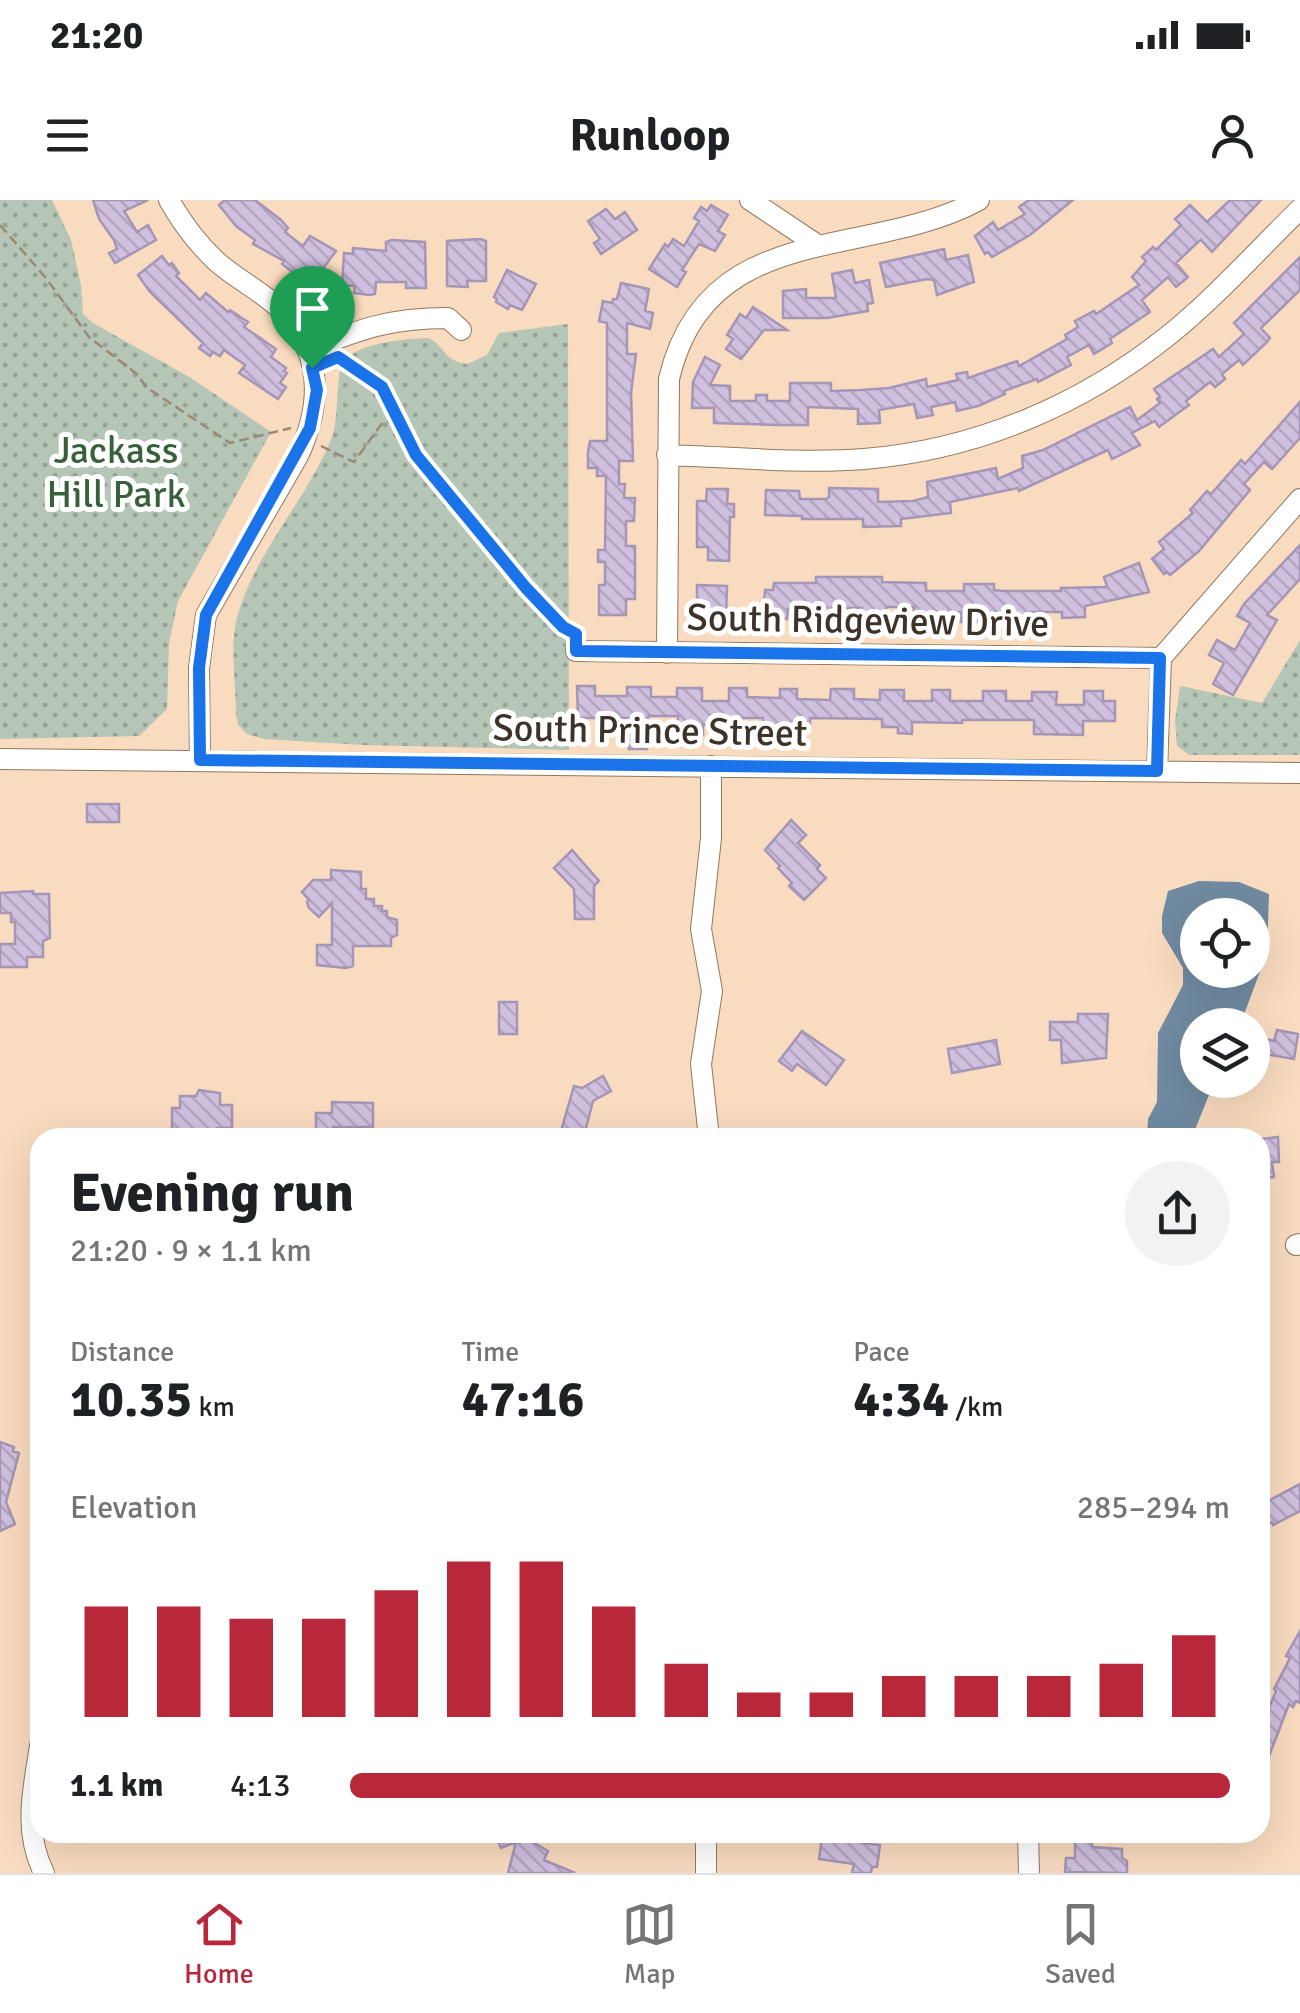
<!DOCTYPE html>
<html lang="en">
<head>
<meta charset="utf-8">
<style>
  :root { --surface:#fff; --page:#f2f2f2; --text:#202124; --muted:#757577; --line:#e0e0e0; --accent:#b9283a }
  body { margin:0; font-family:Signika,sans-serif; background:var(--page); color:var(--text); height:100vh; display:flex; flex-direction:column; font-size:38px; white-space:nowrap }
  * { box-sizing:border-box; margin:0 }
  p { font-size:32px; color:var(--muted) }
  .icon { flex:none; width:55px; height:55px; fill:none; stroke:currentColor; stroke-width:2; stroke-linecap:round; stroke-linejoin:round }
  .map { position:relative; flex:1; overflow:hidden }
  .sheet { position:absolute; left:30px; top:928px; width:1240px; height:715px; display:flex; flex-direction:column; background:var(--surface); border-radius:30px; box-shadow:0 10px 40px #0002 }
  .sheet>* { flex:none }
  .controls { position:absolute; left:1180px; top:698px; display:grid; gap:20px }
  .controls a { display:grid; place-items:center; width:90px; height:90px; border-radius:50%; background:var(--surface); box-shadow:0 10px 40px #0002; font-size:50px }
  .pin { position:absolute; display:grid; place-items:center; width:85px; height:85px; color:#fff; margin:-102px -42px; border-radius:50% 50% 50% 0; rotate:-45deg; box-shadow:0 0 10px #0007 }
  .pin .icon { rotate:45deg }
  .round { display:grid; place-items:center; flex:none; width:105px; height:105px; border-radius:52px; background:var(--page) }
  .head { display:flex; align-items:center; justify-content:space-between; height:170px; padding:0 40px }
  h1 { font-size:55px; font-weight:700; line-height:75px }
  .stats { display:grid; grid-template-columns:repeat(3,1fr); gap:15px; height:170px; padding:10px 40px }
  .stats div { display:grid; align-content:center }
  .stats b { font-size:50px; font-weight:700 }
  .stats small { font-size:28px; font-weight:400 }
  .stats p { font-size:28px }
  .chart { height:280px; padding:20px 40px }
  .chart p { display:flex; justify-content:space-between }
  .chart svg { width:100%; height:180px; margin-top:10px; stroke:var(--accent); stroke-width:6 }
  ul { padding:0 40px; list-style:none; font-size:32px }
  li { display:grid; grid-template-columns:160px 120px 1fr; align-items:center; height:75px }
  li i { height:25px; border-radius:12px; background:var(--accent) }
  .status { display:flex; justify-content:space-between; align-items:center; height:70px; padding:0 50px; background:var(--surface); direction:ltr }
  .status svg { height:28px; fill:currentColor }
  header { display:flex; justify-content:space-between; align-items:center; height:130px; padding:0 40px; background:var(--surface); font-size:45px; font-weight:700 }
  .dock { display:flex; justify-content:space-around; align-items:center; height:140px; border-top:2px solid var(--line); background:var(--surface); font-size:28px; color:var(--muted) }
  .dock a { display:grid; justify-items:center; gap:5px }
  .dock .on { color:var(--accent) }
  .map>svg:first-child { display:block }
  .park { fill:url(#park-dots) }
  .water { fill:#718ba2; fill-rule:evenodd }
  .building { fill:url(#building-back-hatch); stroke:#a595b6; stroke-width:2.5 }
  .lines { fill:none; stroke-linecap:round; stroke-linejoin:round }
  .minor-casing { stroke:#92785e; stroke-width:22 }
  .path { stroke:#9d8875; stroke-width:2.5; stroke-dasharray:10 5; stroke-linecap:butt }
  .minor { stroke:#fff; stroke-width:20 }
  .route-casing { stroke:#fff; stroke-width:20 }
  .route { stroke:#1a73e8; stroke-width:12 }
  .labels { text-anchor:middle; stroke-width:10; stroke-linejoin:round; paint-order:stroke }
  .park-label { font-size:38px; fill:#37603b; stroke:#fff }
  .street-label { font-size:38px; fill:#3e3328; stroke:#fff }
</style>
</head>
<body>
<div class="status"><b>21:20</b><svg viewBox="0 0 49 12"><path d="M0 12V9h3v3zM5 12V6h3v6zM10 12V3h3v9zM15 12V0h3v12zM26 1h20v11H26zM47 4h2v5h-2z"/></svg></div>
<header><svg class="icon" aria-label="menu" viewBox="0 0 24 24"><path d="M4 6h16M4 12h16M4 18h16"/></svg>Runloop<svg class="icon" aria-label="person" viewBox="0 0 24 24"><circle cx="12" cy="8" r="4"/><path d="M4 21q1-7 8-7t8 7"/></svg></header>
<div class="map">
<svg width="1300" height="1673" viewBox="0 0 1300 1673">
  <defs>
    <pattern id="park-dots" width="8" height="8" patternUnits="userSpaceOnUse" patternTransform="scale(2.5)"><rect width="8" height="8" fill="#b5c6b6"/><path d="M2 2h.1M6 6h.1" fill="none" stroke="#95a194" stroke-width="1.8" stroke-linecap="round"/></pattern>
    <pattern id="building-back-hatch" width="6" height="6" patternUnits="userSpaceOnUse" patternTransform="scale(2.5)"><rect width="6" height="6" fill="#cfc0df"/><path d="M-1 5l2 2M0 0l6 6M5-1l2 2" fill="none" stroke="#b3a5bf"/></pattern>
  </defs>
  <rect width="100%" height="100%" fill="#f9dbbf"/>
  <!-- park -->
  <path class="park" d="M0 0H52L71 40 81 85 83 114 93 123 191 178 271 232 178 401 169 444 167 509 139 536 0 539Z
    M568 124 569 550 363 545 264 539 247 534 238 525 236 513C236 482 229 444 238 414 257 350 308 298 332 237 339 219 336 170 343 162 359 142 405 139 429 138 447 148 442 160 467 164L487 155 499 133Z
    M1300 440V555H1189L1177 546 1175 521 1180 486 1262 503Z"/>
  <!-- water -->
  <path class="water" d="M1199 681 1239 682 1269 694 1267 753 1240 825H1198V880H1215L1192 937H1147L1148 919 1157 902 1158 833 1183 785V768L1162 733V716L1168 691ZM1252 715V770H1198V715Z"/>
  <!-- building -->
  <path class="building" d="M93 0H148L124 11 137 32 148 25 156 40 115 63 109 53 117 49 114 40 99 19Z
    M225 0H255L281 20 288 28 285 32 303 46 310 36 336 51 316 78 304 70 299 77 282 64 284 61 253 44 255 40 236 26 219 5Z
    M1029 0H1073L1030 35 992 57 988 52 985 54 975 36 993 22 998 30 1025 14 1019 7Z
    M1230 0H1261L1212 52 1201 40 1197 43 1176 63 1188 77 1176 87 1168 77 1142 100 1150 112 1110 139 1112 143 1094 154 1089 145 1067 157 1071 165 1038 182 1037 179 1004 191 1005 194 978 206 957 211 955 202 931 207 933 215 917 218 914 204 879 210 880 223 858 224V209L808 207V225H777L714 223V208H692L693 182 705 157 720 165 710 185 730 186V201H756V195H767V201H790V183H831V191L861 190 889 188 926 179 927 187 958 180 956 174 967 172 968 178 1017 161 1019 166 1067 139 1065 135 1078 127 1075 121 1094 111 1096 114 1139 85 1132 77 1146 61 1142 57 1153 47 1156 50 1181 25 1175 19 1190 5 1207 22Z
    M711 5 728 15 718 31 725 35 715 51 699 44 682 70 686 72 677 87 649 69 665 44 668 47 673 39 684 46 699 21 694 18 701 7 707 11Z
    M606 9 615 19 625 12 637 30 601 54 594 43 600 39 588 21Z
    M480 39 486 41V81H467L468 87 447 86V41Z
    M392 40 425 42 426 88H406V82H376L375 94 369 95 354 93 355 86 342 85 344 53 353 54V48L386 51V42Z
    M944 49 946 60 968 55 974 82 937 95 934 80 927 79 886 87 880 63Z
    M162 56 169 65 172 63 179 73 176 76 200 100 206 93 228 112 230 110 248 122 244 127 276 149 271 157 286 168 284 171 287 173 280 183 286 187 278 199 239 173 245 165 224 150 220 156 213 152 210 156 199 148 203 143 150 92 138 75Z
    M1300 57V90L1261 128 1270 138 1266 143 1243 165 1239 160 1222 174 1225 179 1215 187 1210 182 1186 201 1189 205 1159 227 1155 221 1132 233 1140 245 1112 259 1108 250 1019 291 1018 288 950 302 951 313 901 319V326L863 327V319H802V316L765 315 766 290 799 291 800 299H826L829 297V288L878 289V302L913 301 928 297 927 282 996 268 998 279 1023 268 1022 256 1043 250 1130 207 1137 220 1160 203 1157 199 1160 197 1154 189 1213 149 1219 157 1244 134 1234 123Z
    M507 70 536 84 522 110 510 105 508 109 496 102 497 99 494 97Z
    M852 70 855 83 869 80 873 103 867 104 868 111 827 118H783V91L806 89V98H836L832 74Z
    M621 83 649 89 645 111 653 113 650 129 627 123V154H636L631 193 633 261H619V284H625L624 298H635L634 321H626V346H635V399H626V415H599V385H605V362H598V350H605L606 276H597V268H588V252L590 241H607V123L599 121 603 101 612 103 613 99H617Z
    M753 107 787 130H764L741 159 726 149 733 139 727 135 740 114 746 118Z
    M1300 202V238L1272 269 1264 262 1244 284 1250 290 1199 351 1170 375 1167 372 1164 374 1152 359 1164 349 1159 342 1193 313 1190 310 1207 291 1211 294 1241 260 1245 264Z
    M707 289H728L727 304H734V317H730L729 361 708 360V347H697V301H706Z
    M1300 345V379L1267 415 1277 420 1233 495 1213 484 1224 463 1209 455 1217 440 1235 450 1250 423 1237 416 1244 404Z
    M1139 363 1149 392 1085 406V417L1062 418V412H1030V421H1013V412H978V422H961V412H936V421H914V407H886V420L862 419V408H831V418H814V409H788L787 419H764L763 416 765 390H773L774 383H816V377H882V382L926 383V391H964V384H994V390L1004 391H1061V388L1107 387 1104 377Z
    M697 385 727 386 726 422H707L708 408H697Z
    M577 486H595V496H627V487H651V497H677V488H702V501H729V488H747V497L780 498V489H797V499L830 500 831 489H854V499L880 500V490H904V501H932V490H950V501H983V491H1006V501H1032V492H1057L1056 505H1084V491H1103V501H1115V521H1083V535L1034 534V520H962V523L912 522V534L898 533V527H882V519L810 518V529L763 528V518H734V525H703V535H678V516H648L647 549H629V518H578Z
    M87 604H119V622H87Z
    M791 620 806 635 798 643 820 665 817 669 826 678 804 700 789 686 792 683 778 668 780 666 765 650Z
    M572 650 599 681 594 686V719H575L574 689 554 668Z
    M331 670 361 672V689H366V699H374V706H382V711H387V717L397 720V735L391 738V746H353V766L346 768 317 765V745H332V703L319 717 309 708 307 702 309 700 302 692 313 680H331Z
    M33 691V694H49L50 738 43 741V757H27V767H0V744H15V722H11V713H0V693Z
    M499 802H517V834H499Z
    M1078 814H1108L1106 858 1062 863 1061 840H1050V822H1078Z
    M1277 830 1298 834 1294 859 1264 854 1267 839 1274 841Z
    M802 831 844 860 826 885 797 864 792 871 779 861Z
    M996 840 1000 864 952 873 948 849Z
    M603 876 611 891 593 901 585 932 579 930 577 938H559L574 886 582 888Z
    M199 890 220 893V905H232V928H217V932H204L203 936 172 934V908H180V896H196Z
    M332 902 373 903V927H333V930H316V913H332Z
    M1278 937 1279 962H1272L1274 977 1260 978V939Z
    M0 1242 14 1247 13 1251 19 1253 6 1302 15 1324 0 1331Z
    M1300 1284V1311L1273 1325 1272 1322 1267 1325 1260 1312 1264 1309 1262 1304Z
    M1300 1431V1503L1296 1501 1293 1507 1289 1504 1269 1556 1260 1552V1507L1268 1510 1276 1491 1274 1489 1290 1458 1286 1456Z
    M494 1632H538L526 1638 548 1651 544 1660 575 1673H508L516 1642 501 1648Z
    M849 1632H862L861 1643 880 1645 877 1667H872L871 1673H852L854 1664 819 1659 822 1637 847 1640Z
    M1075 1638H1092V1647L1122 1649V1658L1127 1661V1673L1065 1672 1066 1658H1075Z"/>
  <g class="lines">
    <defs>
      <path id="minor" d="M169 0C182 23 197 43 216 61 235 78 259 90 278 107 323 150 323 203 298 256L206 415 199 468 200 560
        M750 0 816 44
        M307 150C361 129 389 118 448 118L461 130
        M667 255C732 257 800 264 864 259 976 250 1082 205 1169 135 1215 98 1257 51 1300 9
        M576 451 1161 458
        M667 453 669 179C707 18 867 61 979 0
        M0 559 1300 573
        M1157 571 1161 458 1300 299
        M709 938 701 864 712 791 701 729 711 638V566
        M1296 1045 1300 1044
        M40 1546C33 1590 23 1631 44 1673
        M706 1632V1673
        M1028 1632 1029 1673"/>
    </defs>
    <!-- minor casing -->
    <use href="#minor" class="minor-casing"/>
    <!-- path -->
    <path class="path" d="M0 25 46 78 89 137 138 175 146 187 230 243 291 228
      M336 158 382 187 416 255 526 388 563 427 575 434
      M321 246 354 262 383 222H398"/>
    <!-- minor -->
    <use href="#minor" class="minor"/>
  </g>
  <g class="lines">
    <defs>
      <path id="route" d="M338 157 382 187 416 255 526 388 563 427 576 434V451L1160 458 1157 571 200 560 199 468 206 415 310 228 317 190 312 168Z"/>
    </defs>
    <!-- route casing -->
    <use href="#route" class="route-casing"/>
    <!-- route -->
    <use href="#route" class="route"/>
  </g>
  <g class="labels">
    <!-- park labels -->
    <g class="park-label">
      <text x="116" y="263">Jackass<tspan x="116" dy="44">Hill Park</tspan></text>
    </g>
    <!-- street labels -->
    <g class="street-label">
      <text transform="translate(868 420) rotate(1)" y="13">South Ridgeview Drive</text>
      <text transform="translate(650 530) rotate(1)" y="13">South Prince Street</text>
    </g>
  </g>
</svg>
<div class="controls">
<a><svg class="icon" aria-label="locate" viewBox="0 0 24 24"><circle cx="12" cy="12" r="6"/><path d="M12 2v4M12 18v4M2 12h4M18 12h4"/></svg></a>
<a><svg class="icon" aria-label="layers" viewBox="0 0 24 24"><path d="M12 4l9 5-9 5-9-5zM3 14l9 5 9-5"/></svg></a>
</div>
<div class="pin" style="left:312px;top:168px;background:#1e9e55"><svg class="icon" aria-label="arrive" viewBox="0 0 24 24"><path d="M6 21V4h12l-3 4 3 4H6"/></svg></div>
<section class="sheet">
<div class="head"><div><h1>Evening run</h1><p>21:20 · 9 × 1.1 km</p></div><a class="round"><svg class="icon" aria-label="share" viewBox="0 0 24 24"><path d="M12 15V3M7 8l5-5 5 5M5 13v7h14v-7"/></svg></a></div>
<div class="stats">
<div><p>Distance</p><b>10.35<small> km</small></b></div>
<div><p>Time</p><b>47:16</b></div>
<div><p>Pace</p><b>4:34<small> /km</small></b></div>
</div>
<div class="chart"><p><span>Elevation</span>285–294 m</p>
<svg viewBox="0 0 160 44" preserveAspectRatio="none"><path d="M5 44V17M15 44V17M25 44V20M35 44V20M45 44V13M55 44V6M65 44V6M75 44V17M85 44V31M95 44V38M105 44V38M115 44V34M125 44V34M135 44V34M145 44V31M155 44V24"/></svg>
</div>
<ul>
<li><b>1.1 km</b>4:13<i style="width:100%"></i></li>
</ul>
</section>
</div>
<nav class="dock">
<a class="on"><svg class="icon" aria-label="home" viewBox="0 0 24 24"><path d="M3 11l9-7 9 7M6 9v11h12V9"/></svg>Home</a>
<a><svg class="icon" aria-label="map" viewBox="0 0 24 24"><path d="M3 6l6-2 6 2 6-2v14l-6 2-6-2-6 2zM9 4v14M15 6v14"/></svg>Map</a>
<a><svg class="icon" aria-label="saved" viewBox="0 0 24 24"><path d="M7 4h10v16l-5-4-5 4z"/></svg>Saved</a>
</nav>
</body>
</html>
